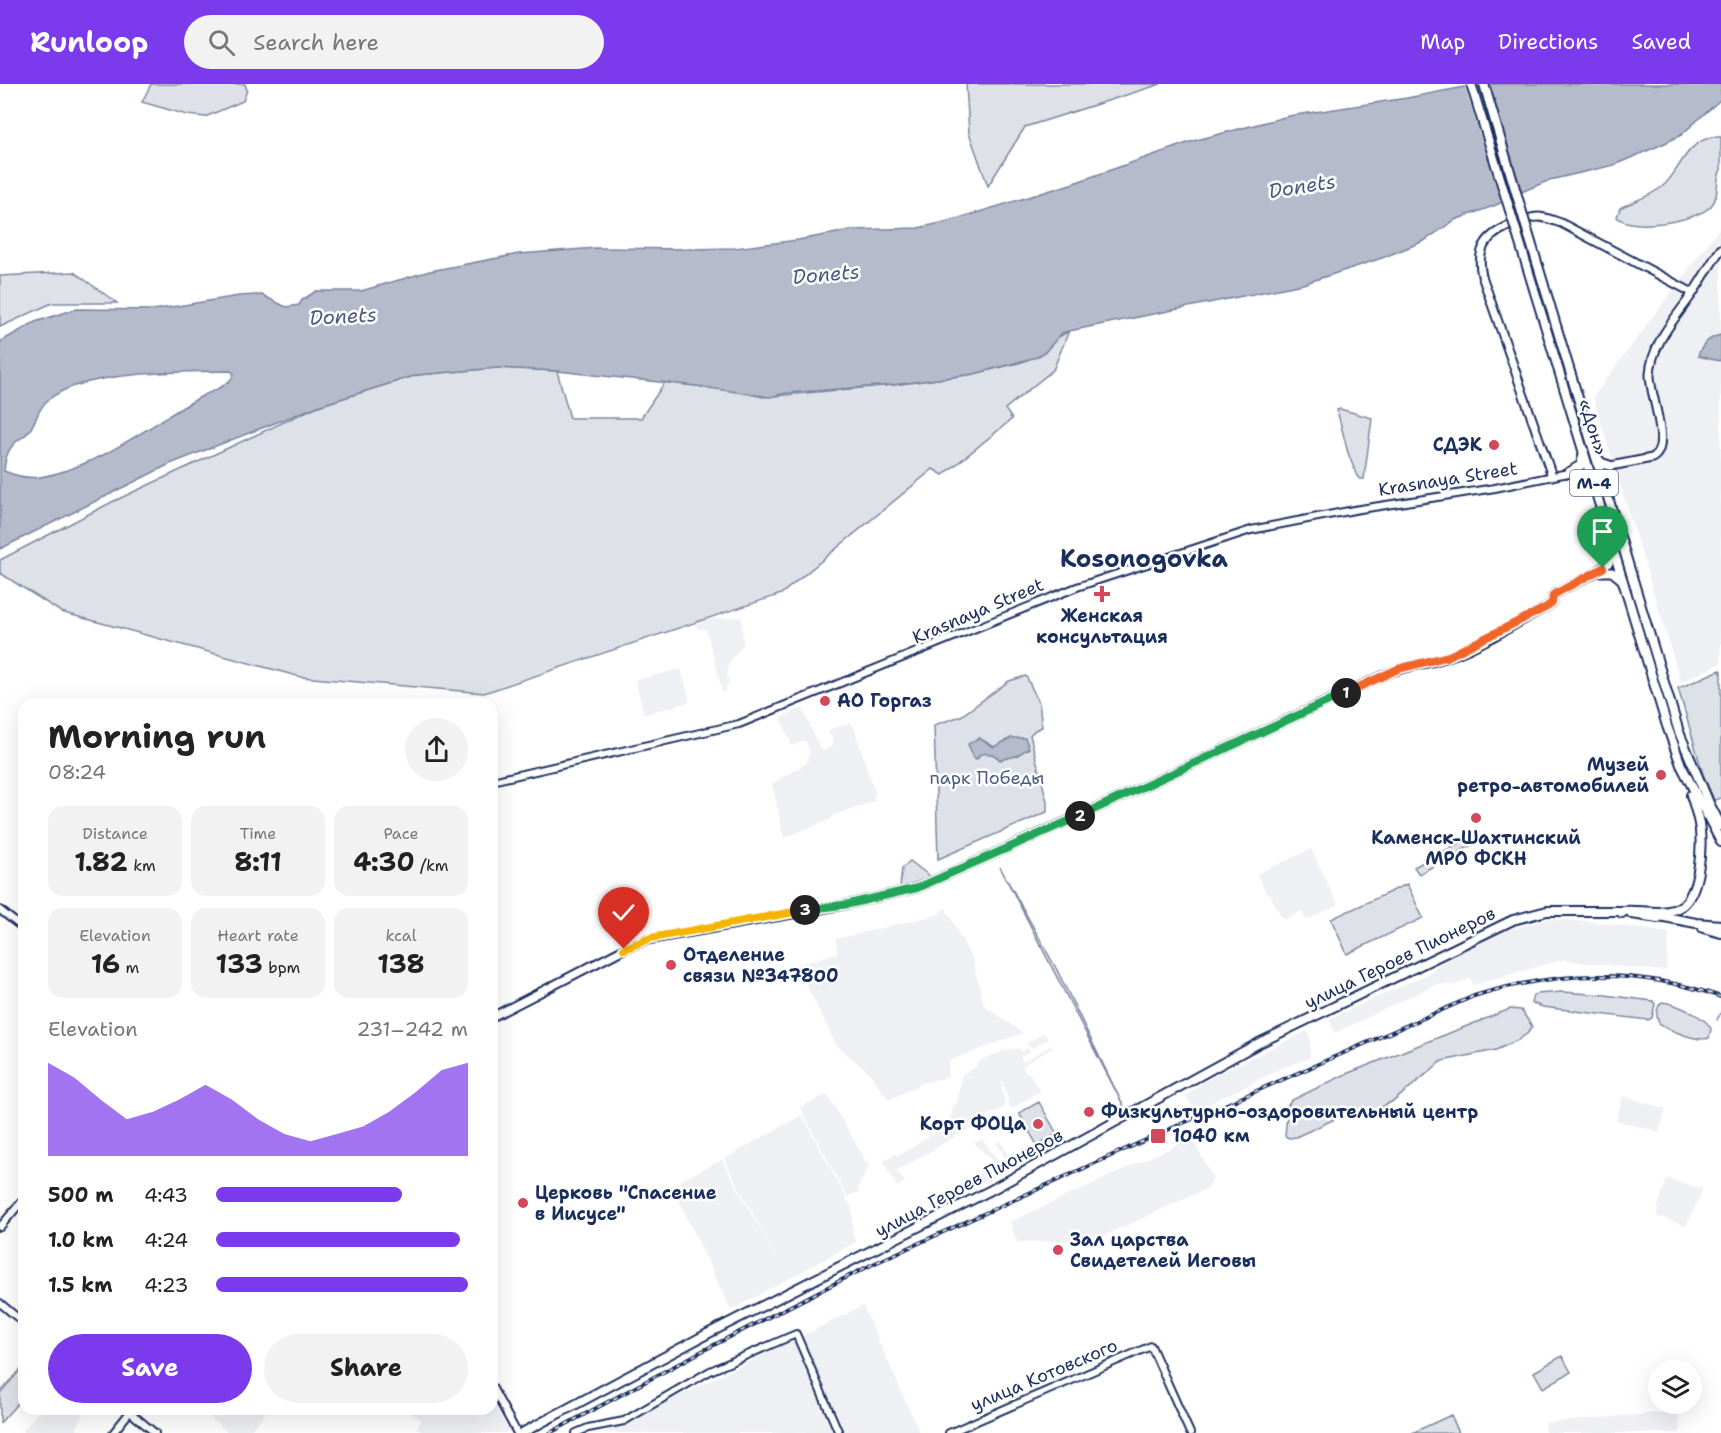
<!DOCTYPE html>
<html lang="en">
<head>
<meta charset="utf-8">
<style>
  :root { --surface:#fff; --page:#f2f2f2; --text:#222; --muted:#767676; --accent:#7c3aed }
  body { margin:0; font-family:"Shantell Sans",sans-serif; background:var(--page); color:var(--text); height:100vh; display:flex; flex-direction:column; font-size:22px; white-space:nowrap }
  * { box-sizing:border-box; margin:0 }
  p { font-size:20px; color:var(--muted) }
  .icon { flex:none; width:33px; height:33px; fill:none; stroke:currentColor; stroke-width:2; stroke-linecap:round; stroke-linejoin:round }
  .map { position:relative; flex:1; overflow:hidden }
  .details { position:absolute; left:18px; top:614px; width:480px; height:717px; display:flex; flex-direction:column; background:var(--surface); border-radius:18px; box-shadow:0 6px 24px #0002 }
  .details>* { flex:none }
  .controls { position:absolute; left:1648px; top:1276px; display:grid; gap:12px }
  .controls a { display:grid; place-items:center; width:54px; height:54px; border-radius:50%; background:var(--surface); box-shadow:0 6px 24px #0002; font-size:30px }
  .pin { position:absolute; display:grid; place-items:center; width:51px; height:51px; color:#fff; margin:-62px -26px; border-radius:50% 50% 50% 0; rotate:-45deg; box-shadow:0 0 6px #0007 }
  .pin .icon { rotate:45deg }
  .km { position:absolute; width:30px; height:30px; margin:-15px; border-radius:50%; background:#222; color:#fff; font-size:16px; line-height:30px; text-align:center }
  .round { display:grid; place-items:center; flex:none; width:63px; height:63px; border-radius:32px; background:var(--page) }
  .head { display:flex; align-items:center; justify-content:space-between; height:102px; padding:0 30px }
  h1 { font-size:33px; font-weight:700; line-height:45px }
  .metrics { display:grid; grid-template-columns:repeat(3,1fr); gap:9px; height:102px; padding:6px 30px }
  .metrics div { display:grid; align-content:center; border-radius:15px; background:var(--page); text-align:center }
  .metrics b { font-size:26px; font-weight:700 }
  .metrics small { font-size:16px; font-weight:400 }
  .metrics p { font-size:16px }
  .chart { height:168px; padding:12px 30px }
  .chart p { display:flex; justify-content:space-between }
  .chart svg { width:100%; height:108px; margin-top:6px; fill:var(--accent); opacity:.7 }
  .action { display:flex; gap:12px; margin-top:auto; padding:12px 30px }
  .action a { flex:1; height:69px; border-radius:36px; background:var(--accent); color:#fff; font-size:24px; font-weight:700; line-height:69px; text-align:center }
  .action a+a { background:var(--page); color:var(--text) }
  ul { padding:0 30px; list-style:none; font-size:20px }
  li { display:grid; grid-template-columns:96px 72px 1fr; align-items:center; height:45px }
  li i { height:15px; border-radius:8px; background:var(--accent) }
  header { display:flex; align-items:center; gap:36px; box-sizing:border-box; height:84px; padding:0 30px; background:var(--accent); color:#fff }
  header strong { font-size:28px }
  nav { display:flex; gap:33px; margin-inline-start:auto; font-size:21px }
  .search { width:420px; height:54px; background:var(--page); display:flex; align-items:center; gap:15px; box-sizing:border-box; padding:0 21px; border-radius:33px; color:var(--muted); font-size:22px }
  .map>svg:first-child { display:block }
  .built { fill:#eff0f4 }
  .green { fill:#dee1e7; stroke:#7c88a2; stroke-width:1.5 }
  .water { fill:#b5bbca; stroke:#77839f; stroke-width:1.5; fill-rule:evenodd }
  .pier { fill:#fff }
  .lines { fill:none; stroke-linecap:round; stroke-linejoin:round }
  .stream { stroke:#77839f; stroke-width:1.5 }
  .tertiary-casing { stroke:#1b2f5e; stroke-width:10 }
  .secondary-casing { stroke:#1b2f5e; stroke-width:11 }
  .primary-casing { stroke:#1b2f5e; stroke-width:12 }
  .trunk-casing { stroke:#1b2f5e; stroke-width:12 }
  .tertiary { stroke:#fff; stroke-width:6 }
  .secondary { stroke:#fff; stroke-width:7 }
  .primary { stroke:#fff; stroke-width:8 }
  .trunk { stroke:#fff; stroke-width:8 }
  .rail-casing { stroke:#1b2f5e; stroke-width:4 }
  .rail { stroke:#fff; stroke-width:1.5; stroke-dasharray:4.5; stroke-linecap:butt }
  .trunk-bridge-casing { stroke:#1b2f5e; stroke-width:12; stroke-linecap:butt }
  .trunk-bridge { stroke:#fff; stroke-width:8 }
  .split-1-casing { stroke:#fff; stroke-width:12 }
  .split-2-casing { stroke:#fff; stroke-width:12 }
  .split-3-casing { stroke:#fff; stroke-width:12 }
  .split-4-casing { stroke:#fff; stroke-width:12 }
  .split-1 { stroke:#f0652b; stroke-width:8 }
  .split-2 { stroke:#22a559; stroke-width:8 }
  .split-3 { stroke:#22a559; stroke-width:8 }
  .split-4 { stroke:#f5b400; stroke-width:8 }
  .poi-dot { fill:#d1495b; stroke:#fff; stroke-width:2 }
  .labels { text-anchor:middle; stroke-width:5; stroke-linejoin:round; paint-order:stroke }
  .shield { fill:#fff; stroke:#5f6d8e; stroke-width:1.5 }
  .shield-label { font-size:16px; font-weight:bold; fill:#1b2f5e }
  .street-label { font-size:18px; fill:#1b2f5e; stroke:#fff }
  .poi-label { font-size:18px; font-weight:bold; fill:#1b2f5e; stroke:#fff; text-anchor:start }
  .park-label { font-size:18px; fill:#4c5c80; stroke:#fff }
  .water-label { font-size:20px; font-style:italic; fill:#49597e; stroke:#fff }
  .district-label { font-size:24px; font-weight:bold; fill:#1b2f5e; stroke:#fff }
</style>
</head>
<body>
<header>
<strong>Runloop</strong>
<div class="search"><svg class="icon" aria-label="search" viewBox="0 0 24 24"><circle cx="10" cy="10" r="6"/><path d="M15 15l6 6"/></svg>Search here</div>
<nav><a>Map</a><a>Directions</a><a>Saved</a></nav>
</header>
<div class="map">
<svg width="1721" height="1349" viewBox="0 0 1721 1349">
  <rect width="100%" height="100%" fill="#fff"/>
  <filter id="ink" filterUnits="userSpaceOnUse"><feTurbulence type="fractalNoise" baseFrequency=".0167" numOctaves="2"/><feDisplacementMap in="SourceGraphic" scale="12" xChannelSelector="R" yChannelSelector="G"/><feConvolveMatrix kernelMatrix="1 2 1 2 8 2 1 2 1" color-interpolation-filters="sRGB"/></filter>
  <g filter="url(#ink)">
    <!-- built -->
    <path class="built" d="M1721 142V579L1681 598 1593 313Z
      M742 533 743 561 729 578 727 591 729 598 723 610 706 545 698 546 696 540 709 535Z
      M681 585 690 618 644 630 635 596Z
      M803 624 814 652 822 667 834 661 828 646 851 639 854 644 875 709 874 717 832 732V735L784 754 772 700 808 678 807 674 810 668 805 656 792 662 781 633Z
      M1311 765 1338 821 1306 836 1302 827 1283 836 1270 810 1267 811 1257 790Z
      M945 823 973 877 984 921 1023 949 949 977 947 993 923 999 889 1016 869 988 837 962 796 881 837 869 836 855 940 830Z
      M1548 835 1590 837 1669 849 1666 887 1566 877 1565 875 1473 901 1470 894 1456 901 1437 900 1335 949 1329 935 1430 889 1436 882 1503 847Z
      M1307 947 1310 953V974L1284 983 1204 1022 1191 1021 1186 1012 1204 997Z
      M1044 949 1048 955 1033 964 1031 962 1028 964 1030 968 1020 973 1023 978 1052 961 1053 964 1023 981V985L1030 990 1040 1007 1012 1024 1009 1022 1003 997 1001 998 1005 1023 970 1040 967 1046 896 1087 905 1098 897 1103 883 1077 896 1070 898 1072 952 1039 949 1033 953 1031 951 1025 957 1019 962 991 977 982V979L983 975 1007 966 1019 964 1022 968 1029 962 1027 959Z
      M827 1010 869 1082 858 1103V1108L847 1113 800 1023 808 1019 809 1020Z
      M1623 1012 1666 1025 1659 1048 1616 1036Z
      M802 1031 852 1125 853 1152 856 1158 731 1226 677 1113 685 1107 679 1097 722 1076 784 1188 724 1075Z
      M1192 1054 1213 1094 1208 1104 1095 1156 1017 1158 1010 1138Z
      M982 1055 1000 1079 1006 1076 997 1059 1001 1057 1014 1082 963 1109 960 1102 964 1100 963 1098 993 1083 992 1077 974 1059Z
      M1667 1094 1703 1105 1686 1142 1657 1132 1658 1122Z
      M863 1222 920 1349H603Z
      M492 1317 509 1347 505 1349H423L416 1343 421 1337 407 1325 492 1324Z
      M41 1325H84L81 1329 84 1332 76 1344 81 1349H26L23 1346Z
      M191 1325H210L216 1331 214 1333 216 1334 218 1331 211 1325H269L248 1349H228L209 1332H214L208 1330 204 1333Z
      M1678 1327 1680 1349H1546L1545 1339Z"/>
    <!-- green -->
    <path class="green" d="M151 0H245L247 6 243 17 205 33 187 31 142 18Z
      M966 0H1161L1025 43 988 102 969 49Z
      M1713 53H1721V86C1714 97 1721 110 1711 122 1698 137 1631 148 1617 133L1620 124C1634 117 1651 112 1663 102 1680 87 1685 58 1713 53Z
      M74 188 117 219H52L0 243V192Z
      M1069 247 1053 286 1005 325 1012 335 943 391 933 385 781 510 484 609 301 593 61 528 0 489V476L112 418 318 322 417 291 497 284 557 287 570 334H641L665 298 737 307 763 313 893 301 974 290 1022 278 1045 268 1057 254Z
      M1340 325 1372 334 1364 395H1360L1357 392 1348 369 1337 326Z
      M1721 586V714L1714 716 1703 690 1678 604C1694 599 1706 591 1721 586Z
      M1026 592 1039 619 1042 643 1035 646 1030 651 1047 717V728L938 775 934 641 961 632 1009 597Z
      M1467 755 1472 761 1419 790 1414 783Z
      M910 777 931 793 900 804 902 784Z
      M1000 783 1057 886 1124 1023Z
      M1407 800 1423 834 1347 870 1331 835Z
      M1562 908 1605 911 1653 917 1655 920 1652 934 1648 936 1543 923 1531 919 1533 911 1537 910Z
      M1662 918C1674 919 1707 933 1711 945L1709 954C1697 958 1672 947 1661 941 1655 935 1656 923 1662 918Z
      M1510 925 1521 926 1532 942 1528 949 1518 956 1496 966 1442 977 1395 1016 1378 1025 1364 1030 1339 1033 1296 1053 1289 1054 1285 1052 1288 1021 1292 1016 1346 990Z
      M1039 1018 1057 1050 1037 1061 1019 1029Z
      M1562 1272 1571 1288 1543 1304 1534 1288Z
      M22 1284 24 1286V1312L0 1339V1309Z
      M1451 1331 1459 1349H1412Z"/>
    <!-- water -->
    <path class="water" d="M1480 0H1721V15L1681 51 1663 60 1614 81 1550 96 1526 106 1496 121 1455 136 1424 157 1382 174 1303 200 1069 247 1062 249 1045 268 1037 273 974 290 893 301 787 309 770 313 696 302 557 287 497 284 417 291 318 322 170 380 0 465V258L35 238 76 225 153 226 239 212 256 211H262L286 223 299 221 302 216 316 207H361L430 187 519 170 596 164 691 165 735 164 798 156 853 146 918 144 946 138 1071 100 1193 57 1289 32 1407 14ZM231 287 234 290C230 301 214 306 204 311 169 330 136 354 101 372 82 381 61 390 40 393 27 395 16 392 4 387 5 376 7 366 16 358 20 354 26 352 29 347 37 336 38 324 48 316 83 286 185 288 231 287Z
      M1721 251V275L1719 277 1698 272C1702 260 1709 253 1721 251Z
      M979 654 994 663 1011 654H1025L1029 664 1016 672 1000 676C994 669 989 669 980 670L977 675 974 674 968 660Z"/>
    <!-- pier -->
    <path class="pier" d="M1464 0H1476L1512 116 1502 121Z"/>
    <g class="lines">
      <!-- stream -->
      <path class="stream" d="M1717 936 1721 928"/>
      <defs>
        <path id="tertiary" d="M492 697 739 640 1077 503 1251 446 1354 426 1495 404 1568 389
          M0 826 24 845
          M0 1143 24 1115
          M0 1219 24 1239
          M492 1303 517 1349
          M125 1324 155 1349
          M113 1349 133 1324
          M576 1349 588 1344 624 1337 710 1287 796 1250 839 1349
          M949 1349 1151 1262 1190 1349"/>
        <path id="secondary" d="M1611 382 1652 374C1673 364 1649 310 1650 290 1652 258 1676 234 1693 209 1703 194 1711 179 1721 165
          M1552 392 1482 192C1475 162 1489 149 1516 139 1523 137 1530 133 1538 133 1546 133 1554 137 1561 139L1693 209
          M1599 486 1609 479 1613 464
          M492 933 624 865 647 856 849 820 917 804 1106 720 1384 591C1403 583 1422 581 1442 575 1474 566 1515 540 1545 524L1552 519 1553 511 1597 488H1612L1623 497"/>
        <path id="primary" d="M1632 830 1658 834
          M522 1349 709 1249 991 1106 1259 959 1513 836 1547 827H1622V829"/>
        <path id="trunk" d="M1529 152 1679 648 1709 719 1721 742
          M1519 156 1667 642 1681 681 1721 758
          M1597 374 1602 379 1611 382
          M1568 389 1581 381 1584 367
          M1570 389 1585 390 1594 398
          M1622 827C1640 825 1661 832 1678 824 1699 814 1702 768 1700 747 1699 735 1695 723 1691 711
          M1654 831 1696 839 1721 841
          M1703 844 1721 849"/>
      </defs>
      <!-- tertiary casing -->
      <use href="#tertiary" class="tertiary-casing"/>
      <!-- secondary casing -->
      <use href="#secondary" class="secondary-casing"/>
      <!-- primary casing -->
      <use href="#primary" class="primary-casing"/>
      <!-- trunk casing -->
      <use href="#trunk" class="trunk-casing"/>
      <!-- tertiary -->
      <use href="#tertiary" class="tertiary"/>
      <!-- secondary -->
      <use href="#secondary" class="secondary"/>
      <!-- primary -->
      <use href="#primary" class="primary"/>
      <!-- trunk -->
      <use href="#trunk" class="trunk"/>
      <defs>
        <path id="rail" d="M550 1349 706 1265 873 1180 1181 1040 1474 912C1555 887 1640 884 1721 913"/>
      </defs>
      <!-- rail casing -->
      <use href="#rail" class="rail-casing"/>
      <!-- rail -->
      <use href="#rail" class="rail"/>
      <defs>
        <path id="trunk-bridge" d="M1471 0 1519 156
          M1484 0 1529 152"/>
      </defs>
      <!-- trunk-bridge casing -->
      <use href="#trunk-bridge" class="trunk-bridge-casing"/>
      <!-- trunk-bridge -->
      <use href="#trunk-bridge" class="trunk-bridge"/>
    </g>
  </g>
  <g class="lines" filter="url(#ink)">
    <defs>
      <path id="split-1" d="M1346 609 1398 585 1449 572 1545 524 1552 519 1553 511 1603 484"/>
      <path id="split-2" d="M1080 732 1346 609"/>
      <path id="split-3" d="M805 826 849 820 917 804 1080 732"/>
      <path id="split-4" d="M624 865 651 854 805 826"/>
    </defs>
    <!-- split-1 casing -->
    <use href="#split-1" class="split-1-casing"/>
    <!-- split-2 casing -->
    <use href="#split-2" class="split-2-casing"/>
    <!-- split-3 casing -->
    <use href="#split-3" class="split-3-casing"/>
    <!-- split-4 casing -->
    <use href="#split-4" class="split-4-casing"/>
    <!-- split-1 -->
    <use href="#split-1" class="split-1"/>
    <!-- split-2 -->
    <use href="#split-2" class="split-2"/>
    <!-- split-3 -->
    <use href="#split-3" class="split-3"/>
    <!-- split-4 -->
    <use href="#split-4" class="split-4"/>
  </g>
  <!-- markers -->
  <g class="poi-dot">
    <circle cx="1494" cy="361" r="6"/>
    <path d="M1099 501h6v6h6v6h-6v6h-6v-6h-6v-6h6z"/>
    <circle cx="825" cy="617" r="6"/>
    <circle cx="1661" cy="691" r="6"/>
    <circle cx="1476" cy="734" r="6"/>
    <circle cx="671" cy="881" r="6"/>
    <circle cx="1089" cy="1028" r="6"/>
    <circle cx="1038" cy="1040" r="6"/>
    <rect x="1150" y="1044" width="16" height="16" rx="3"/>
    <circle cx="523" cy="1119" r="6"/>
    <circle cx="1058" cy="1166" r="6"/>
  </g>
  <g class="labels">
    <!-- shield labels -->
    <rect class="shield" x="1570" y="386" width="48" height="26" rx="4.5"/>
    <g class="shield-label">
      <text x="1594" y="405">М-4</text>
    </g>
    <!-- street labels -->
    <g class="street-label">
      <text transform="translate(1593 343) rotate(73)" y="6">«Дон»</text>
      <text transform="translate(1448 395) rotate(-9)" y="6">Krasnaya Street</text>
      <text transform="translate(978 527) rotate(-23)" y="6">Krasnaya Street</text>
      <text transform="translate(1400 874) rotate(-26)" y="6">улица Героев Пионеров</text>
      <text transform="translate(969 1099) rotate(-28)" y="6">улица Героев Пионеров</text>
      <text transform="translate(1044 1291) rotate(-23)" y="6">улица Котовского</text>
    </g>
    <!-- poi labels -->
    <g class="poi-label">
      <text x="1482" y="367" text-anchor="end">СДЭК</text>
      <text x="1102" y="538" text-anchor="middle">Женская<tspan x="1102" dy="21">консультация</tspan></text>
      <text x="837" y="623">АО Горгаз</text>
      <text x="1649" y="687" text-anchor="end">Музей<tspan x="1649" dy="21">ретро-автомобилей</tspan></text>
      <text x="1476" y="760" text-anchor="middle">Каменск-Шахтинский<tspan x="1476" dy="21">МРО ФСКН</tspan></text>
      <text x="683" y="877">Отделение<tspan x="683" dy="21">связи №347800</tspan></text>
      <text x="1101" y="1034">Физкультурно-оздоровительный центр</text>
      <text x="1026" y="1046" text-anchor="end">Корт ФОЦа</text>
      <text x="1172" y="1058">1040 км</text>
      <text x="535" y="1115">Церковь "Спасение<tspan x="535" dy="21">в Иисусе"</tspan></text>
      <text x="1070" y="1162">Зал царства<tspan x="1070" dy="21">Свидетелей Иеговы</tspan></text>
    </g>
    <!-- park labels -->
    <g class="park-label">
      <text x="987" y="700">парк Победы</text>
    </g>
    <!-- water labels -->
    <g class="water-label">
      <text transform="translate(1302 102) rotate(-9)" y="7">Donets</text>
      <text transform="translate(826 190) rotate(-5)" y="7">Donets</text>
      <text transform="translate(343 232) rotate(-3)" y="7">Donets</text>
    </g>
    <!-- district labels -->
    <g class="district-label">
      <text x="1144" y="483">Kosonogovka</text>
    </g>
  </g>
</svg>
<div class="controls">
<a><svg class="icon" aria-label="layers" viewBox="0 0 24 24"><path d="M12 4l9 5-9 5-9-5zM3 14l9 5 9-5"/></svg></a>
</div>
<div class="pin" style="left:1603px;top:484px;background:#1e9e55"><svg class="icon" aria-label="arrive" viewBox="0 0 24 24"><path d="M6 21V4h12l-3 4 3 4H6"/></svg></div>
<div class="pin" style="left:624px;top:865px;background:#d93025"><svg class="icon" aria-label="check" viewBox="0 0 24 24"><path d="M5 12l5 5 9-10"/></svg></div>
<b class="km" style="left:1346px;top:609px">1</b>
<b class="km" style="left:1080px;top:732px">2</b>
<b class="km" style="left:805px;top:826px">3</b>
<section class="details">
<div class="head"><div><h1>Morning run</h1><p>08:24</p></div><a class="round"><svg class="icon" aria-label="share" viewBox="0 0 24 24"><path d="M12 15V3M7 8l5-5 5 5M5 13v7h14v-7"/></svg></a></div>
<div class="metrics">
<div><p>Distance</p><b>1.82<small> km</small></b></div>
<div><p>Time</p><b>8:11</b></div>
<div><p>Pace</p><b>4:30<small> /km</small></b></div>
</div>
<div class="metrics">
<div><p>Elevation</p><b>16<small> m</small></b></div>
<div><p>Heart rate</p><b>133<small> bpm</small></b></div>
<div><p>kcal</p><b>138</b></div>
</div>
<div class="chart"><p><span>Elevation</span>231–242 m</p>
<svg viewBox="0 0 160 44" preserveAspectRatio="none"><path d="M0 44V6L10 12L20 21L30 29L40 26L50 21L60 15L70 21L80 29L90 35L100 38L110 35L120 32L130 26L140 18L150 9L160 6V44z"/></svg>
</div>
<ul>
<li><b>500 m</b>4:43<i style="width:74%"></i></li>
<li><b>1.0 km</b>4:24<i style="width:97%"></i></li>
<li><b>1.5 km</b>4:23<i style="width:100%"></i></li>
</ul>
<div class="action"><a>Save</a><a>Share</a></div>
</section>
</div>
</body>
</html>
